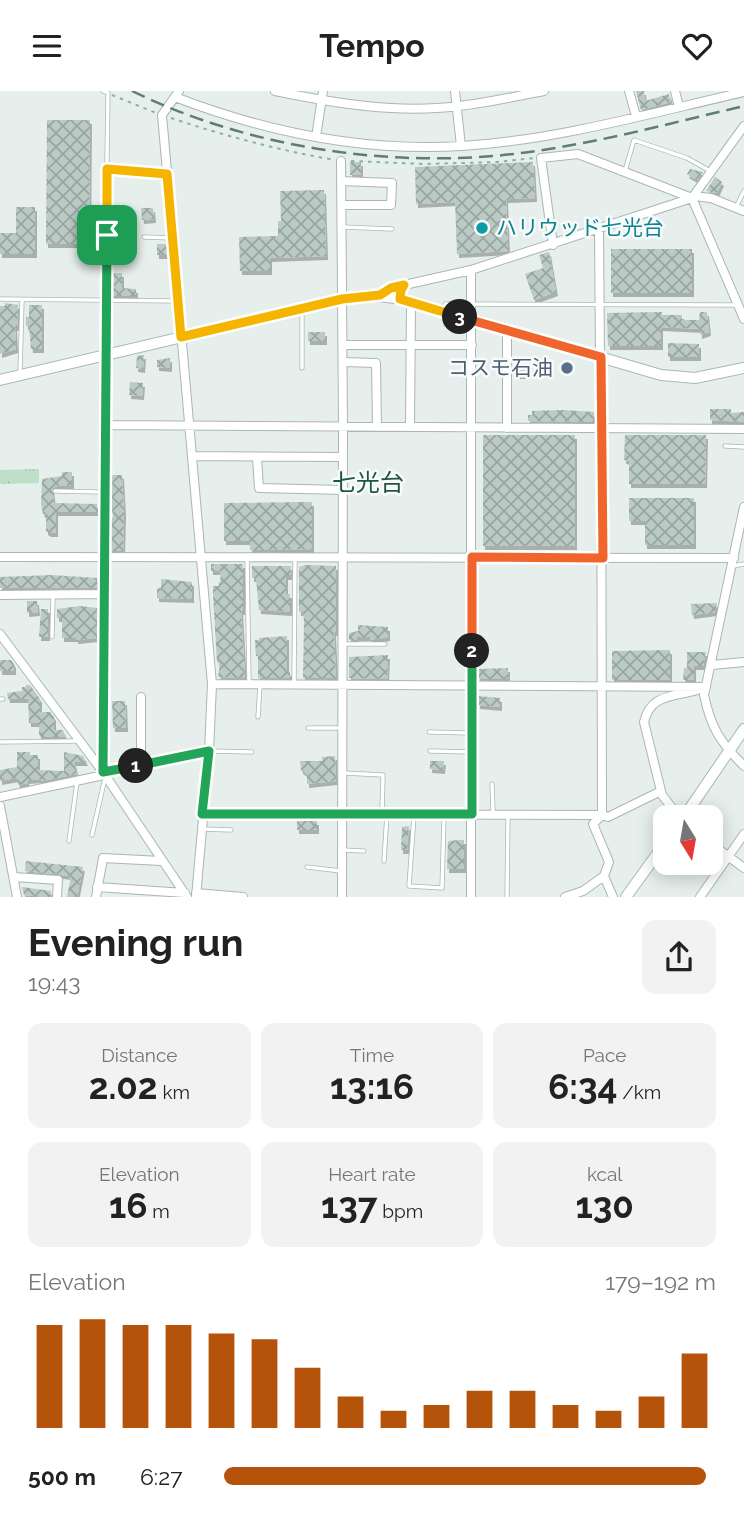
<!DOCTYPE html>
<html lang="en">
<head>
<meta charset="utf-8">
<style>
  :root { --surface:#fff; --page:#f2f2f2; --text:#222; --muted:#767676; --accent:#b45309 }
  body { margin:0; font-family:Raleway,"Noto Sans JP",sans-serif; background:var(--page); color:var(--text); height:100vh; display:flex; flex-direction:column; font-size:26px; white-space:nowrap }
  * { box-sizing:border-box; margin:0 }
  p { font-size:23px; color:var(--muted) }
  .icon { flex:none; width:38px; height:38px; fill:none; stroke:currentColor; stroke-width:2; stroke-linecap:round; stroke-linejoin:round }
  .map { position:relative; height:806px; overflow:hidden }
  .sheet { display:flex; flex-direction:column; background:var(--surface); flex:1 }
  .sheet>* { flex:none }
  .needle { width:46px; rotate:169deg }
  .buttons { position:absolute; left:653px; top:714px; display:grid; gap:14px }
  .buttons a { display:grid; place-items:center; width:70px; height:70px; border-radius:14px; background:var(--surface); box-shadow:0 4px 18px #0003; font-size:35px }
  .pin { position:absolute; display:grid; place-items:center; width:60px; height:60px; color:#fff; margin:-30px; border-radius:14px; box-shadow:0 4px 10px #0006 }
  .km { position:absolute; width:35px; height:35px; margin:-18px; border-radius:50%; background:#222; color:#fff; font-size:19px; line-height:35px; text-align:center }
  .round { display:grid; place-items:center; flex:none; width:74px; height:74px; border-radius:14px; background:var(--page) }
  .head { display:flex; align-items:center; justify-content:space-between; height:119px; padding:0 28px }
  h1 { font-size:38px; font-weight:700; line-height:52px }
  .figures { display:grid; grid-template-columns:repeat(3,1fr); gap:10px; height:119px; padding:7px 28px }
  .figures div { display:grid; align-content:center; border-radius:14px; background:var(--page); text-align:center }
  .figures b { font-size:35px; font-weight:700 }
  .figures small { font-size:19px; font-weight:400 }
  .figures p { font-size:19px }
  .chart { height:196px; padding:14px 28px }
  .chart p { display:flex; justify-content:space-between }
  .chart svg { width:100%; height:126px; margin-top:7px; stroke:var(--accent); stroke-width:6 }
  ul { padding:0 28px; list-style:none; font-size:23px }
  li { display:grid; grid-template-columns:112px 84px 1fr; align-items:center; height:52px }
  li i { height:18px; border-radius:9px; background:var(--accent) }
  header { display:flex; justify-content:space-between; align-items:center; height:91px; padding:0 28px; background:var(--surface); font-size:32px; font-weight:700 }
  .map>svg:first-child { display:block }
  .grass { fill:url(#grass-tufts) }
  .building { fill:url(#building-cross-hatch); filter:url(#shadow) }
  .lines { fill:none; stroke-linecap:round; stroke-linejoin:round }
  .lane-casing { stroke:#a8b8b2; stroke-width:5 }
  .street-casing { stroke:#a8b8b2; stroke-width:10 }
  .secondary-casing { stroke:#a4bbb3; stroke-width:12 }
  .path { stroke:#86b3a5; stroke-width:2; stroke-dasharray:3.5 5; stroke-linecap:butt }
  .lane { stroke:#fff; stroke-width:3.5 }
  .street { stroke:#fff; stroke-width:8 }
  .secondary { stroke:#fff; stroke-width:10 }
  .rail { stroke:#5f7d75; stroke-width:2.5; stroke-dasharray:14 7; stroke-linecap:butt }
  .split-1-casing { stroke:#fff; stroke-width:14 }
  .split-2-casing { stroke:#fff; stroke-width:14 }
  .split-3-casing { stroke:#fff; stroke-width:14 }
  .split-4-casing { stroke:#fff; stroke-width:14 }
  .split-1 { stroke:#22a559; stroke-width:9 }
  .split-2 { stroke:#22a559; stroke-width:9 }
  .split-3 { stroke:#f0652b; stroke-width:9 }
  .split-4 { stroke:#f5b400; stroke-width:9 }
  .culture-dot { fill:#0f9aa8; stroke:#f7fbf9; stroke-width:2.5 }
  .service-dot { fill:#5c6f8a; stroke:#f7fbf9; stroke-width:2.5 }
  .labels { text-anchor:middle; stroke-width:5; stroke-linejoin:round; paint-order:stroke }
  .culture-label { font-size:21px; fill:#0d838f; stroke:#f7fbf9; text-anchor:start }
  .service-label { font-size:21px; fill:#4e5e75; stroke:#f7fbf9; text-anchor:end }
  .quarter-label { font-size:24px; fill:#1f5548; stroke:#f7fbf9 }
</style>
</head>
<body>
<header><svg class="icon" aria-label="menu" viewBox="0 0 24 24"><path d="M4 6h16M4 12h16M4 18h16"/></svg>Tempo<svg class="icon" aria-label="heart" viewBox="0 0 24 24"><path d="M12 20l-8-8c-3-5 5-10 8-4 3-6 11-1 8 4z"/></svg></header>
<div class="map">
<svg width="744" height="806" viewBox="0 0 744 806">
  <defs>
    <pattern id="grass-tufts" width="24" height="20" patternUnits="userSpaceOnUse" patternTransform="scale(1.75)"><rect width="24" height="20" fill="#bfe0c8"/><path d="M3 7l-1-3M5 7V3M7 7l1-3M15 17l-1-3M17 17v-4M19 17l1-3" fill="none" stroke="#a4c1ad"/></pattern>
    <pattern id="building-cross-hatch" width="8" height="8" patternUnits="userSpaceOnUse" patternTransform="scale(1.75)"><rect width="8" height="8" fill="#bbcac4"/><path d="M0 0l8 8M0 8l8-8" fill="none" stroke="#98a6a0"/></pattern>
    <filter id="shadow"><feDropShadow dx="2" dy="4" stdDeviation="0" flood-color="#0004"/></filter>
  </defs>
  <rect width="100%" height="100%" fill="#e6efeb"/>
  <!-- grass -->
  <path class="grass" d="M39 378V392L0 393V379Z"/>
  <!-- building -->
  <path class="building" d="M636 0H644L645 10 669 3 671 11 641 19Z
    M47 29H90L89 153H46Z
    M350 71H361V84H350Z
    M533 71 535 107 506 108 508 160 457 163 455 111 416 113 415 76Z
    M690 78 703 81 697 89 687 83Z
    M715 86 722 91 717 102 706 100Z
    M324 99 326 165 270 167V180H240L239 146 278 145V130H281L280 100Z
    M16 116H35V163H0V142H16Z
    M141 117H153L154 128 142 129Z
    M157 153H167V164H157Z
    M611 158H692V202H611Z
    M549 161 556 201 534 209 525 183 543 177 539 164Z
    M111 182H122V197L136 198V205H111Z
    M5 212 18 214 17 236H15L16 258 0 263V215H5Z
    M29 214H42V258H31L29 235H26V226H29Z
    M662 221V224H682V229H699L700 221H707L709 241 700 244V238L661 236V255H608L607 222Z
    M308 241H325V250H308Z
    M668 252 699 253V266H668Z
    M144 264 143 278 136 277 137 265Z
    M170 267V277L157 276V269Z
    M514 274H528L527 284H514Z
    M130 291 143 292 142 305 129 304Z
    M710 318H731V322L744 321V331L710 329Z
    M563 319 594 321 595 331 528 330V324H532V320Z
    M483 344H575V455H483Z
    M625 344H706L705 393H629V370L624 369Z
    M62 381H72V395L60 394 52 397 54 412 97 413V421H56V442H49L46 440V423H43L41 413 42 388 62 385Z
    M111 384H122L124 422 123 460H110L111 426H113L110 401Z
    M629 407H694V454H645V430H629Z
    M312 411V458L250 459V450H224V412Z
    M211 473H243V520H241L245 587 218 586 220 573 217 571 213 504V495H219L218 492 220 491 221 480H211Z
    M306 474 336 475V541H334L336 587H303L304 530 303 521H299V476Z
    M252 475H291L290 485H286V503H290V521L259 519 256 487H252Z
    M52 484 97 487V497H0V486Z
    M161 488 192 491V508L157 507V497H161Z
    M27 510H37L38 521 27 522Z
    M717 512 715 521 692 524 691 513Z
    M80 515 97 517V547L76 549V547H62V527H57V518Z
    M41 518H48V546H39Z
    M358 534 388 536V546L371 549 370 546H357V549H349V542L358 540Z
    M287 545V581H290V587H258V565H256L255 549H259V547Z
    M670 559V589H612V560Z
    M687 561H706L703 575H694V589H683L684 577H687Z
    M388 564 387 588 349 587V566Z
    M0 569H11L14 573V580H0Z
    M508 577V588H478V578Z
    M26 594H30L40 608V621H50L54 626V639H63L65 646H41L39 644V632H29L28 608H8L7 602 22 600V596H26Z
    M478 605 500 607V616L478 614Z
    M112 610H125L126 637H113Z
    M17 661H30V664H38V679L64 680V661L83 665 86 671H74L77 683 42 690 40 688 27 689 28 692 18 694 17 687 0 690V679L17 676Z
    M335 665 336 690 307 693V683L301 679 300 670H322V666Z
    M430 670H444L443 679 430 678Z
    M297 730H317V739H297Z
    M409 735 407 759H401L402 736Z
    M459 749H464V778H447L448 750Z
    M26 770 83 776 77 806H67L71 785 25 780Z
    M22 796 51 800 50 806 24 804Z"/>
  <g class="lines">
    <defs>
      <path id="lane" d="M103 0 108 2 104 261
        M107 78 165 82
        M625 80 634 49 687 67 712 81
        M737 114 744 100
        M342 136 392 138
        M144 146 172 147
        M0 208 177 210
        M445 213 737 214
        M302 220V277
        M20 282 22 209
        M725 355 744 356
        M55 400 102 401
        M247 466 249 592
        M733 475 744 473
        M52 546 53 506
        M345 553H385
        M294 592 295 467
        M0 608H3
        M258 626 260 594
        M308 637H340
        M429 641 469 642
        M0 651 78 650
        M209 660 252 661
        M430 660 470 661
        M344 682 383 684 382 721
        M492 693 493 721
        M414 725 409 795 442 797 444 726
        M201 738 231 739
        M92 744 105 687
        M69 750 77 691
        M343 759 364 760
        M384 770 387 723
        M307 776 341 780
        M507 806 508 724"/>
      <path id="street" d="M179 0 162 24 212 593 209 660 196 806
        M275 0C334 12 398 23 458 15 487 12 516 5 544 0
        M455 0 461 55
        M629 0 636 25
        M675 0 679 16
        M175 6C266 41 364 61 462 55 557 49 651 22 744 1
        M316 46 323 0
        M341 70 343 336 342 806
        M341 90 392 92 391 114H342
        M694 105 711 107 744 120
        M599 139 600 266
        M553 154 541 67 578 63 692 107 744 228
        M380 204 391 197 471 179 692 107 744 35
        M507 240V337
        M343 254H472
        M343 271 376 272 377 336
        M104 334 744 338
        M410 336 411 211
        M193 365 343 366
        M257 367 259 397 343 399
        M744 416 704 604C711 637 720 651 744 675
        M0 466 734 467
        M0 504 104 503
        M0 543 103 681 187 806
        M712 574 744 571
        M212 593 706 596
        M141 606V674
        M103 681 104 264
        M103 681 209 660
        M0 706 104 684
        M0 715 17 806
        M202 723 602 724 608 726 661 700
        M679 726 662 704 644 631C651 600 678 607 703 597
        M710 752 744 777
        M604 785 613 806
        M14 786 58 789 57 806
        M97 796 185 802
        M196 802 243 806
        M96 806 103 767 161 770
        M471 806V179
        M565 806 583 800 604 785 609 771 593 733 602 724 601 266
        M700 806 744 743"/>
      <path id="secondary" d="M0 289 343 208 370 204 403 208 661 284 695 287 744 277
        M684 726 744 638
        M626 806 665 752"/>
    </defs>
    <!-- lane casing -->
    <use href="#lane" class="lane-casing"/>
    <!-- street casing -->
    <use href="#street" class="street-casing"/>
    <!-- secondary casing -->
    <use href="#secondary" class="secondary-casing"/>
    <!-- path -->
    <path class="path" d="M112 4 156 22
      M171 27C225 45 278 59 335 69
      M351 70 424 73 497 71 534 67"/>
    <!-- lane -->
    <use href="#lane" class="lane"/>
    <!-- street -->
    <use href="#street" class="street"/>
    <!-- secondary -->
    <use href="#secondary" class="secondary"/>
    <!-- rail -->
    <path class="rail" d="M132 0C253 59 403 80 536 60 606 50 675 31 744 15"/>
  </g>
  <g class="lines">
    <defs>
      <path id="split-1" d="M107 144 103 681 136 675"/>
      <path id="split-2" d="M136 675 209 660 202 723H472V560"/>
      <path id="split-3" d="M460 226 601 266 603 467 472 466V560"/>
      <path id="split-4" d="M107 144V78L167 83 181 246 342 208 380 204 391 197 404 194 401 199 400 208 460 226"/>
    </defs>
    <!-- split-1 casing -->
    <use href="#split-1" class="split-1-casing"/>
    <!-- split-2 casing -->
    <use href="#split-2" class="split-2-casing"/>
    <!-- split-3 casing -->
    <use href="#split-3" class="split-3-casing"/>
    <!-- split-4 casing -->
    <use href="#split-4" class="split-4-casing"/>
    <!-- split-1 -->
    <use href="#split-1" class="split-1"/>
    <!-- split-2 -->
    <use href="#split-2" class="split-2"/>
    <!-- split-3 -->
    <use href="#split-3" class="split-3"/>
    <!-- split-4 -->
    <use href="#split-4" class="split-4"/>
  </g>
  <!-- markers -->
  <circle class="culture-dot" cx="482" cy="137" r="7"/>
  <circle class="service-dot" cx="567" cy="277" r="7"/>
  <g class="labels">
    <!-- culture labels -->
    <g class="culture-label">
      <text x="496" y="144">ハリウッド七光台</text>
    </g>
    <!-- service labels -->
    <g class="service-label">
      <text x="553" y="284">コスモ石油</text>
    </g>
    <!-- quarter labels -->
    <g class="quarter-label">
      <text x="368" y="400">七光台</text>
    </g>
  </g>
</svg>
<div class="buttons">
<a><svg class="needle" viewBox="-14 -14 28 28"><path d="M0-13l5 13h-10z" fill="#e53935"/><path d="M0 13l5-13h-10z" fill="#767676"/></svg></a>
</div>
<div class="pin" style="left:107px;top:144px;background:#1e9e55"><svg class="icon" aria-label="arrive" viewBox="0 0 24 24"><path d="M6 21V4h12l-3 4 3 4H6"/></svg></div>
<b class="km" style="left:136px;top:675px">1</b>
<b class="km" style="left:472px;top:560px">2</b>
<b class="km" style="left:460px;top:226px">3</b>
</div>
<section class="sheet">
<div class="head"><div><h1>Evening run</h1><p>19:43</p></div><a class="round"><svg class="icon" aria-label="share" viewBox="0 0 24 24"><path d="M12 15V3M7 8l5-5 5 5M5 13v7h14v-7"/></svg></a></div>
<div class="figures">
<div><p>Distance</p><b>2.02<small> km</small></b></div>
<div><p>Time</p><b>13:16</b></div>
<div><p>Pace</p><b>6:34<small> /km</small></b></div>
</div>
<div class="figures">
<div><p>Elevation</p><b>16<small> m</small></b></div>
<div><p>Heart rate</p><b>137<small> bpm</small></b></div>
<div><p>kcal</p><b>130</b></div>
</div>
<div class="chart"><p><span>Elevation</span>179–192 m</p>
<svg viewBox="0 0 160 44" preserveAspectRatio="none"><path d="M5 44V8M15 44V6M25 44V8M35 44V8M45 44V11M55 44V13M65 44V23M75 44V33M85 44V38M95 44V36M105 44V31M115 44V31M125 44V36M135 44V38M145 44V33M155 44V18"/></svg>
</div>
<ul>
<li><b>500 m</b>6:27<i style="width:98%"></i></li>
</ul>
</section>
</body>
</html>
